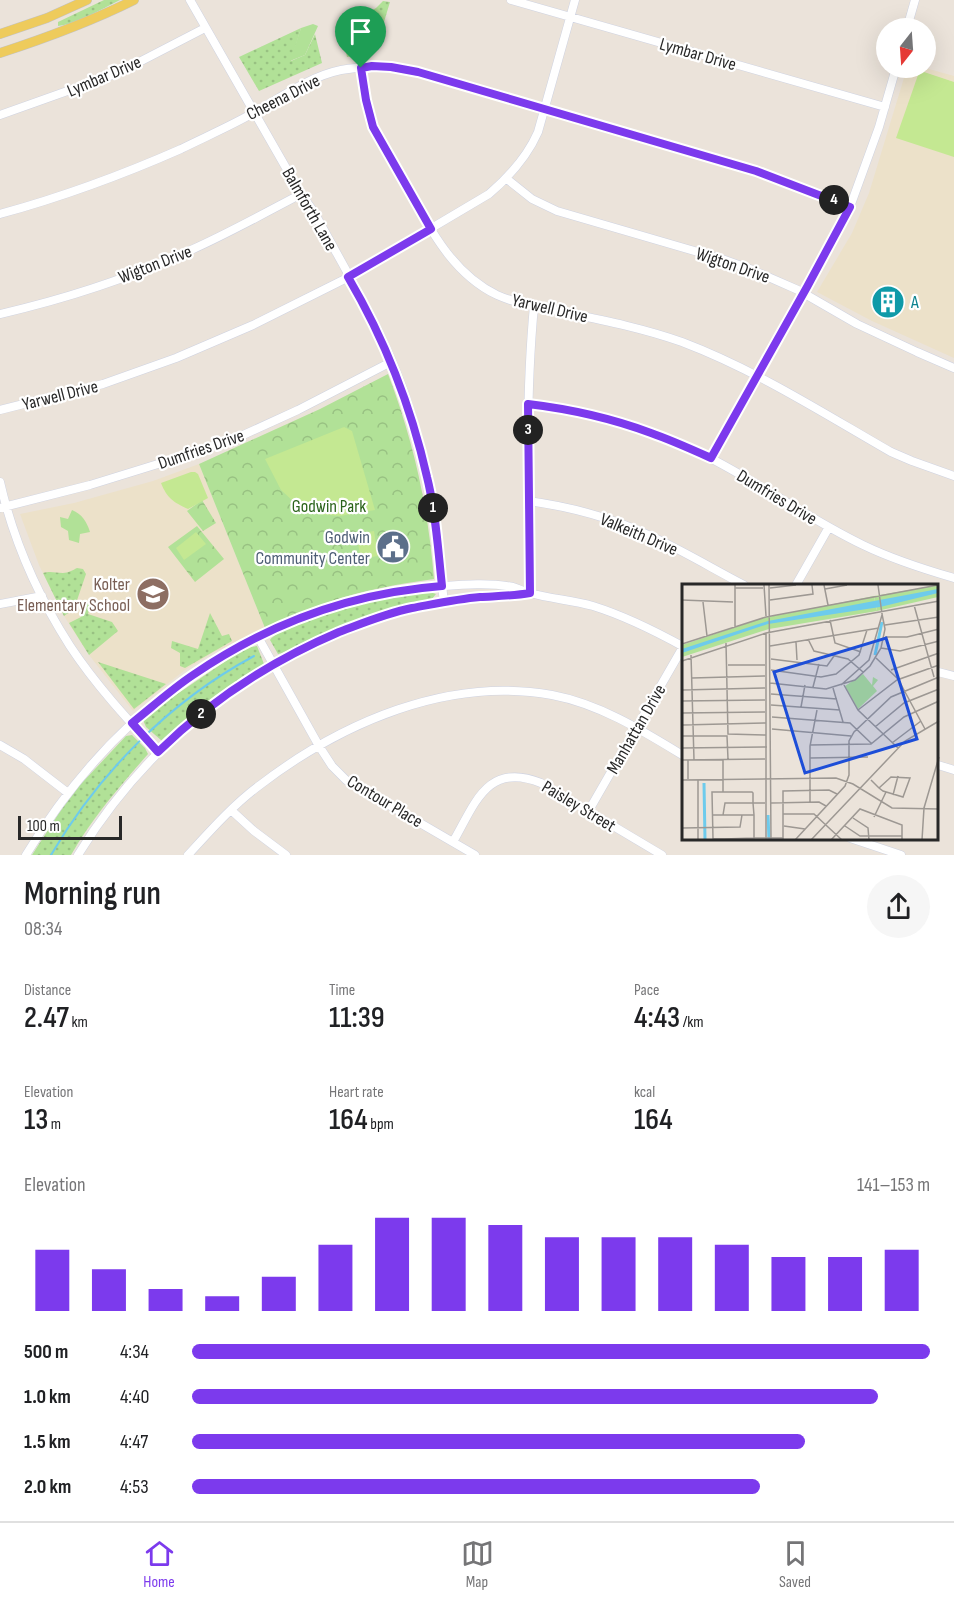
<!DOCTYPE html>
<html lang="en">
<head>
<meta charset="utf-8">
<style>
  :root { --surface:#fff; --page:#f6f6f6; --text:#202124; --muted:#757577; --line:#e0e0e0; --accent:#7c3aed }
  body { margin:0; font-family:"Sofia Sans Condensed",sans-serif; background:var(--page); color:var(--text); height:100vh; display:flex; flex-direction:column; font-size:22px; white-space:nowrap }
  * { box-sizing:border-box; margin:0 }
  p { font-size:20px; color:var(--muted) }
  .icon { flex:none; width:33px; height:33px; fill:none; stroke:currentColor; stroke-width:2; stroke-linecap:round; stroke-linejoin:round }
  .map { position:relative; height:855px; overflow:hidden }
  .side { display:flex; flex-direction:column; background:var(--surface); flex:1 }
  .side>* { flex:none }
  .needle { width:39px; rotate:197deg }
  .tools { position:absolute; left:876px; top:18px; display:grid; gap:12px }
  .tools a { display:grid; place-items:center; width:60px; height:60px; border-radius:50%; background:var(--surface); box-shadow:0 6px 24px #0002; font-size:30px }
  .scale { position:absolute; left:18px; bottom:15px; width:104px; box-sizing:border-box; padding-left:6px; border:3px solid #282828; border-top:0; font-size:16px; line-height:21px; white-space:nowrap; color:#282828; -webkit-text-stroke:4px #fff; paint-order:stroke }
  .pin { position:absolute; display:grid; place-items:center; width:51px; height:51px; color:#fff; margin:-62px -26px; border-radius:50% 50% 50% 0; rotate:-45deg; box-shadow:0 0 6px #0007 }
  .pin .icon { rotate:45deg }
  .km { position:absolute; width:30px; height:30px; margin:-15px; border-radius:50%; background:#222; color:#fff; font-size:16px; line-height:30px; text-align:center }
  .round { display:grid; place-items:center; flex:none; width:63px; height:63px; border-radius:32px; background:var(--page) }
  .headline { display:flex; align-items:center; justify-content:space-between; height:102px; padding:0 24px }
  h1 { font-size:33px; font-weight:600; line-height:45px }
  .figures { display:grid; grid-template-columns:repeat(3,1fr); gap:9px; height:102px; padding:6px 24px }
  .figures div { display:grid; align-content:center }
  .figures b { font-size:30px; font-weight:600 }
  .figures small { font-size:16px; font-weight:400 }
  .figures p { font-size:16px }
  .chart { height:168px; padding:12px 24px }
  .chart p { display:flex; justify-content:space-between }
  .chart svg { width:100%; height:108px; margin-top:6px; stroke:var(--accent); stroke-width:6 }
  ul { padding:0 24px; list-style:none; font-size:20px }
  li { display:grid; grid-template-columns:96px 72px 1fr; align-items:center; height:45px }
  li i { height:15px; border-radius:8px; background:var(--accent) }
  .menu { display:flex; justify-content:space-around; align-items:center; height:84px; border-top:2px solid var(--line); background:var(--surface); font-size:16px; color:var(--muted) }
  .menu a { display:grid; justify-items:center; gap:3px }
  .menu .active { color:var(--accent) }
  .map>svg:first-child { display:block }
  .education { fill:#ece1c9 }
  .grass { fill:url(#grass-dots) }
  .forest { fill:url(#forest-crowns) }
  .garden { fill:#b1e197 }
  .pitch { fill:#c4e892 }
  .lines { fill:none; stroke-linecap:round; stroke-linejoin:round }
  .stream { stroke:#6ecbec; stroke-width:2 }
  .minor-casing { stroke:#cfd3e1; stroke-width:9 }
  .major-casing { stroke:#c3c3c3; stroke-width:10 }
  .minor { stroke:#fff; stroke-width:8 }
  .major { stroke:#eecb5c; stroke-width:9 }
  .route-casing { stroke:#fff; stroke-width:12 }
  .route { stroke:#7c3aed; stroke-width:8 }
  .labels { text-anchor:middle; stroke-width:4.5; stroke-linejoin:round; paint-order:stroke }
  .street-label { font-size:18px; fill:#282828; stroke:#fff }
  .culture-label { font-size:18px; fill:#0d838f; stroke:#fff; text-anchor:start }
  .park-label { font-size:18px; fill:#2a631a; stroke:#fff }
  .service-label { font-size:18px; fill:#4e5e75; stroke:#fff; text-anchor:end }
  .education-label { font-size:18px; fill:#785e54; stroke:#fff; text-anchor:end }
  .inset-river { fill:none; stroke:#6ecbec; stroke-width:3 }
  .inset-road { fill:none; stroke:#9d9893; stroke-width:1.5 }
  .view { fill:#1d4ed8; fill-opacity:0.15; stroke:#1d4ed8; stroke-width:3 }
  .inset-edge { fill:none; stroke:#282828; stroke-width:3 }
</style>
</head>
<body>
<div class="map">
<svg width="954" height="855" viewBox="0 0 954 855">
  <defs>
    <pattern id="grass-dots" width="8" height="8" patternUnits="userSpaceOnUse" patternTransform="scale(1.5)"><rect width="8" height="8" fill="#b1e197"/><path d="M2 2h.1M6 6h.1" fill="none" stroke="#98c182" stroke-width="1.8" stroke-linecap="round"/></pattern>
    <pattern id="forest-crowns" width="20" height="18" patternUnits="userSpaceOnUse" patternTransform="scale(1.5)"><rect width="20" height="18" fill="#b1e197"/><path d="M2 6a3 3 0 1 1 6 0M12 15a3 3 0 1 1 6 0" fill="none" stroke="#98c182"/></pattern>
  </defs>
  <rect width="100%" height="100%" fill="#ebe3da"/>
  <!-- education -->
  <path class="education" d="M907 68H925L954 76V358L872 321 817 292 852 233 869 193Z
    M199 464 265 628 214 652 185 670 133 711 89 655 64 616 39 565 20 514 74 503 153 481Z"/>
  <!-- grass -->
  <path class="grass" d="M104 0H120L75 23 58 26V22Z
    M383 1 390 2 377 45 371 54 347 57 341 28 376 8Z
    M301 28 291 61 305 55 315 34 322 63 259 91 239 57Z
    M77 568 83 569 86 574 74 609 64 616 43 573C51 571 55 573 63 573 68 573 73 570 77 568Z
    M427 591 436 594 432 599 375 615 341 626 282 653 278 654 270 640C286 620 398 594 427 591Z
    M89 599 92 600 88 614 112 622 118 631 89 655 69 623 81 617Z
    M210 613 222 636 229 634 232 641 185 668 180 666V653L171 648 172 641 198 649Z
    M257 646 264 664 200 708 162 741 146 727 143 720 158 707 245 648Z
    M98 662 166 684 134 709Z
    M132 735 145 748 148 754C120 786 92 818 71 855H32L59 813 79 786 126 736Z"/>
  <!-- forest -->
  <path class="forest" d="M388 374C414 442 428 507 434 579 398 584 364 590 329 602 307 609 286 619 265 628L199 464 320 409Z
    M202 500 216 523 203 531 187 511Z
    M197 526 224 559 195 582 168 547Z"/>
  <!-- garden -->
  <path class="garden" d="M313 24 318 26 305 55 290 61 301 28Z
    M72 510C82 514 87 522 90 532L80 534 79 543 69 540 68 531 61 527 60 517 68 519Z"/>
  <!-- pitch -->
  <path class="pitch" d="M924 72 954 82V157L896 138 918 75 921 73Z
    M344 427 352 431 375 510 340 516 306 513 281 490 265 459Z
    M191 472H195L198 474 208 498 188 509C173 502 167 498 161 483Z
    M374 531 378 556 361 559 356 534Z
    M196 532 206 544 184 560 176 548Z"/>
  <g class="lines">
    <!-- stream -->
    <path class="stream" d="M51 855C99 773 170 701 254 656"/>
    <defs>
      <path id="minor" d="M190 0 301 194 314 212C349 277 390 342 411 414 417 435 424 458 428 480 436 520 439 562 444 602
        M511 0 885 107
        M907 28 915 0
        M361 68C364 87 367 107 373 126 380 144 392 161 401 178 427 222 449 272 497 295 519 305 545 308 568 313 607 321 645 329 682 342 756 370 823 413 891 452L912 461 954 476
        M0 115 118 73 205 28
        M507 179 532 199 557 211 722 259 750 269 798 290 857 324 917 352 954 368
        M0 214C62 197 122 175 181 149 205 137 231 126 255 112 281 97 311 76 341 70 367 65 392 67 418 72L756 171 850 207
        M0 314C65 299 130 278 191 250 229 233 265 213 301 194
        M528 404C591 412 656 429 712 459 764 486 811 520 863 545 892 559 923 569 954 578
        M0 410 103 384 176 358 253 325 349 277 489 194C510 176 527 157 538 132L575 0
        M711 458 807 287 850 207 879 127 896 68
        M0 482C13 539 38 596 70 646 95 684 127 719 158 752
        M528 501C573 507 616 519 657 539 687 553 715 570 744 585
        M0 508 90 485 187 455 241 436 298 410 391 362
        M796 585 829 527
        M530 593C528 498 525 401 534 306
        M0 604 42 596
        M258 637 319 746 332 766 346 780 475 855
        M938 672 954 676
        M0 745 24 759 68 793
        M938 765 954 770
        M231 810 254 831 286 855
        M588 812 683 647
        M850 838 901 855
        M453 842C475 804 487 761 541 783L662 855
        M26 855C55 807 89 763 131 724 141 714 154 705 166 695 242 636 334 594 432 587 459 585 487 582 513 587 519 589 525 592 530 593 551 599 572 600 593 606 625 616 655 631 684 647
        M78 855C139 755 229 678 337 633 361 623 385 614 411 608 433 604 456 599 478 597 495 596 512 596 528 594
        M188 855C211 830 233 805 260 785 341 723 448 676 552 695 600 704 643 731 684 756"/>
      <path id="major" d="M0 34 47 18 87 0
        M0 53C46 38 90 22 134 0"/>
    </defs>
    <!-- minor casing -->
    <use href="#minor" class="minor-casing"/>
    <!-- major casing -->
    <use href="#major" class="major-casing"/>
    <!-- minor -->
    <use href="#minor" class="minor"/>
    <!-- major -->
    <use href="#major" class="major"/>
  </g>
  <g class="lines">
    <defs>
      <path id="route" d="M372 66 391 67 418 72 756 171 850 207 807 287 711 458C691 449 671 440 651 433 611 418 570 409 528 404L530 593C513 596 497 596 480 597 457 599 434 604 412 608 387 613 363 623 339 632 271 661 210 701 158 752L132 723C152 707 172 689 193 675 269 623 350 593 442 586 438 550 436 513 427 477 411 406 385 340 348 277L431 229 373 127 366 100 361 68Z"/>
    </defs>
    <!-- route casing -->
    <use href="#route" class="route-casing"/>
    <!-- route -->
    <use href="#route" class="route"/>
  </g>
  <!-- icons -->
  <defs>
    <symbol id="building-disc" viewBox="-11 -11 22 22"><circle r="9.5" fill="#0f9aa8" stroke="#fff"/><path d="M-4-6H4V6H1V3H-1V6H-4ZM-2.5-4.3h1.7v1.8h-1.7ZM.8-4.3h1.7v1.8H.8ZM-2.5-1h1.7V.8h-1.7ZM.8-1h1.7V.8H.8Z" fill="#fff"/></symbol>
    <symbol id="civic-disc" viewBox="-11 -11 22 22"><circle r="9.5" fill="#5c6f8a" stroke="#fff"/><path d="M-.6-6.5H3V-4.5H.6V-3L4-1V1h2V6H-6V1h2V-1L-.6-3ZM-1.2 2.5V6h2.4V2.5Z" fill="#fff"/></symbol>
    <symbol id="school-disc" viewBox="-11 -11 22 22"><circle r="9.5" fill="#8d6e63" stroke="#fff"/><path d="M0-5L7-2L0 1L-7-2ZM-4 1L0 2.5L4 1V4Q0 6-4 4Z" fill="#fff"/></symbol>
  </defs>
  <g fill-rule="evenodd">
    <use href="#building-disc" x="869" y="283" width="38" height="38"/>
    <use href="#civic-disc" x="374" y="528" width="38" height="38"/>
    <use href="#school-disc" x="134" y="575" width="38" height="38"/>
  </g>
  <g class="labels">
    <!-- street labels -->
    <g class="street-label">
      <text transform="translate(698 54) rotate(16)" y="6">Lymbar Drive</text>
      <text transform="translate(104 76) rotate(-23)" y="6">Lymbar Drive</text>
      <text transform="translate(283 97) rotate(-27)" y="6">Cheena Drive</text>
      <text transform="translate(310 209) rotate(60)" y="6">Balmforth Lane</text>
      <text transform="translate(155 264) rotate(-21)" y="6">Wigton Drive</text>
      <text transform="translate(733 265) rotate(19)" y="6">Wigton Drive</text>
      <text transform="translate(550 308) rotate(13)" y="6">Yarwell Drive</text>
      <text transform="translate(60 395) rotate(-14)" y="6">Yarwell Drive</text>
      <text transform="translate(201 449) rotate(-19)" y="6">Dumfries Drive</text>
      <text transform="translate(777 497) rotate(31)" y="6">Dumfries Drive</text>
      <text transform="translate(639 534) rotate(23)" y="6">Valkeith Drive</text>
      <text transform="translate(636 729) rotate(-60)" y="6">Manhattan Drive</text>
      <text transform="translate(385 801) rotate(31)" y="6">Contour Place</text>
      <text transform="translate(579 806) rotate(31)" y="6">Paisley Street</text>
    </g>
    <!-- culture labels -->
    <g class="culture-label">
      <text x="911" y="308">A</text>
    </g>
    <!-- park labels -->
    <g class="park-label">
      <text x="329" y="512">Godwin Park</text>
    </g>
    <!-- service labels -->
    <g class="service-label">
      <text x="370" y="543">Godwin<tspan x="370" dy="21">Community Center</tspan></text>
    </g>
    <!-- education labels -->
    <g class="education-label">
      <text x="130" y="590">Kolter<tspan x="130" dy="21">Elementary School</tspan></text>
    </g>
  </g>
  <!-- overview -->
  <g transform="translate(682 584)">
    <rect width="256" height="256" fill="#ebe3da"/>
    <path d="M192 12 195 27 87 45 0 73V61L81 34Z" fill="#b1e197"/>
    <path d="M256 1V13L195 27 192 12ZM181 90 190 101 191 93 196 96 191 102 195 107 176 125 163 102Z" fill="#b1e197"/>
    <path d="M256 5V9L198 23 86 40 0 69V65L86 37Z" fill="#6ecbec"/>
    <path class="inset-river" d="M193 71 200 38M22 199 23 256M86 231 87 256"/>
    <path class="inset-road" d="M82 1 84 32M87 1 89 256M142 1 146 21M196 1 200 30M53 4H81M88 4 114 1M143 5 165 1M0 16 51 18M88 16 131 10 130 1M21 18 25 52M232 21 252 93M148 36 153 59 179 68M203 41 257 33M53 43V1M203 53H225L257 45M126 55 132 67 166 75 181 88M114 58 115 76M44 59 46 150 84 151M0 60 84 33 256 1M88 62 197 44M199 64 218 67 257 57M9 71 12 176M194 74 216 95 243 145M89 75 145 82 152 72M0 77 84 49 257 17M46 81H83M89 86 139 93 154 90 177 71 185 46M209 86 257 69M10 94 83 92M88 99 144 105 173 96 188 82 199 64 203 45 200 30M159 101 187 76 200 31M162 101 176 126 216 164M131 103 137 80M151 104 161 138M0 106 83 104M89 110 155 115M0 117 83 116M89 121 158 126M119 123 123 101M176 126 215 96 257 81M0 129 83 128M90 133 168 139 190 160M0 141 84 139M193 143 222 119 257 105M90 145 169 152M0 152H45L46 175M210 159 239 137M128 161 189 160 222 133 257 117M0 164 85 163M128 174 186 173M41 175V208M0 176 83 175M6 195V176M0 196 154 194 171 200 210 224 257 225M16 196V256M189 196 197 204 201 207 221 213 228 194 209 193 197 204M211 211 216 192M128 218V162L135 126M89 219 137 218 144 222M101 230H132L160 256M30 231H72M41 231 43 219H83M192 233 204 208M171 234 186 244 187 256M102 242 123 245M163 242 178 252H220M0 244 58 243 60 231M101 255V207L147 206 155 210M72 256V231L71 219V209L70 208H30L31 255H42L72 254H101M84 256V49M113 256 163 202 167 191V157L172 148 209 113 257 93M129 256 223 157 257 137M149 256 178 225 220 241V256M240 256 242 224 257 173"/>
    <path class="view" d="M204 54 235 155 123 189 92 88Z"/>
    <rect width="256" height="256" class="inset-edge"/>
  </g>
</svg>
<div class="tools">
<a><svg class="needle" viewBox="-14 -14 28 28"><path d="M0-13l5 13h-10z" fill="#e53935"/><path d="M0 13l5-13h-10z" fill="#757577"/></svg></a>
</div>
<div class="scale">100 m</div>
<div class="pin" style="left:361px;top:68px;background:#1e9e55"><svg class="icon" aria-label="arrive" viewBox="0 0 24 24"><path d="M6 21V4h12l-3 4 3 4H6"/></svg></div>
<b class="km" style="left:433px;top:508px">1</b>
<b class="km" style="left:201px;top:714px">2</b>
<b class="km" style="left:528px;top:430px">3</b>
<b class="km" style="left:834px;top:200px">4</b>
</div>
<section class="side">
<div class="headline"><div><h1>Morning run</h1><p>08:34</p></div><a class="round"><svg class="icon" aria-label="share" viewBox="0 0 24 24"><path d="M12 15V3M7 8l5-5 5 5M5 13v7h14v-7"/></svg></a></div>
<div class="figures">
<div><p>Distance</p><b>2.47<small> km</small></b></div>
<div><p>Time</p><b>11:39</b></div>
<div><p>Pace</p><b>4:43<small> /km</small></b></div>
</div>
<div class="figures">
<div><p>Elevation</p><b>13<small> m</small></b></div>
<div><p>Heart rate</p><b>164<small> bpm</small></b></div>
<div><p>kcal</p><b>164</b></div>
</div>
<div class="chart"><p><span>Elevation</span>141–153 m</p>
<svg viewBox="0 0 160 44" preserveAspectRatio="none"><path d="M5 44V19M15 44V27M25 44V35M35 44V38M45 44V30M55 44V17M65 44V6M75 44V6M85 44V9M95 44V14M105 44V14M115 44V14M125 44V17M135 44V22M145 44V22M155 44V19"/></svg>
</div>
<ul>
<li><b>500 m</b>4:34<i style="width:100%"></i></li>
<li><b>1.0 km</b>4:40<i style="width:93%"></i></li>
<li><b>1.5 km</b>4:47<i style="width:83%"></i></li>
<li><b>2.0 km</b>4:53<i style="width:77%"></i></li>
</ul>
</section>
<nav class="menu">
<a class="active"><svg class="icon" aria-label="home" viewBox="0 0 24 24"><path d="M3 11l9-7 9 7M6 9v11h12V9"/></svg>Home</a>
<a><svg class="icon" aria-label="map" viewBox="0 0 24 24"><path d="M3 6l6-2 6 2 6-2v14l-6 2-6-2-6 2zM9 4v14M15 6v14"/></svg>Map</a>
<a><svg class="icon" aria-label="saved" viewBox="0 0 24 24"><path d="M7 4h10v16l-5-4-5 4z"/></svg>Saved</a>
</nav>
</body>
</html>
